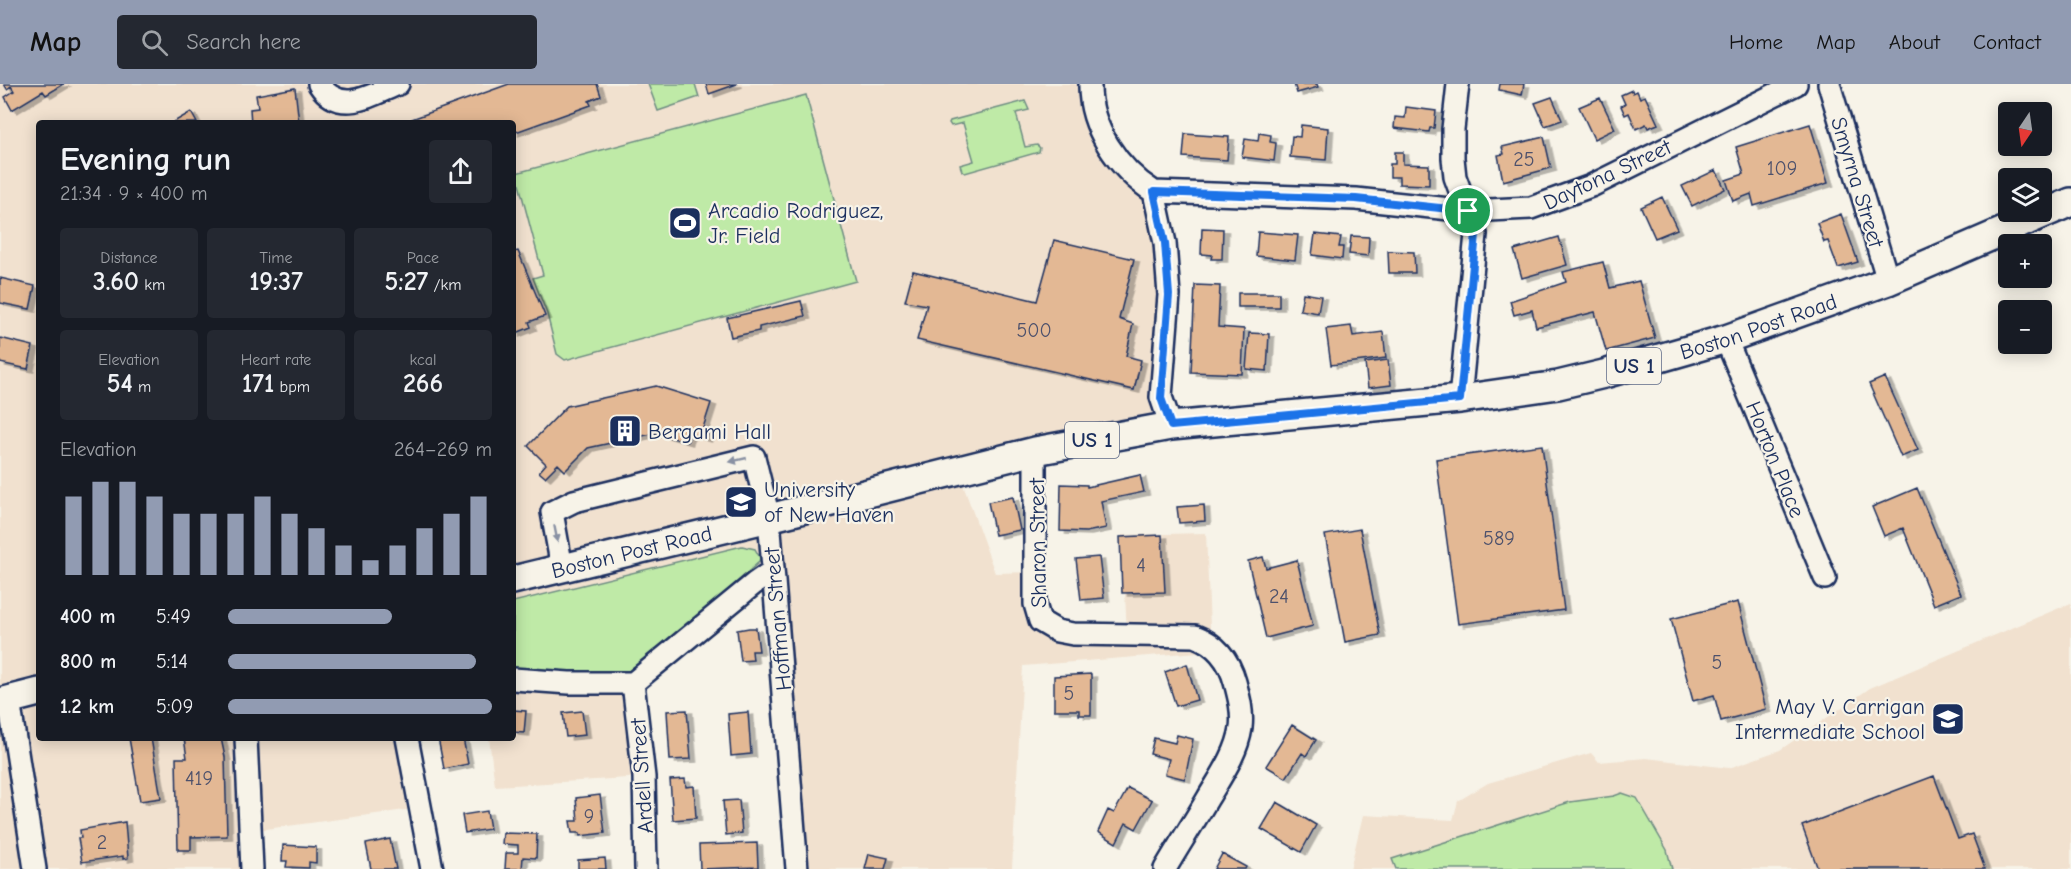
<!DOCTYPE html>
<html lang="en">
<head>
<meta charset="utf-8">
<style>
  :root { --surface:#171b24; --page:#242831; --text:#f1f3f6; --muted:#9ea1a6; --accent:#919bb2 }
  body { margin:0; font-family:"Comic Neue",sans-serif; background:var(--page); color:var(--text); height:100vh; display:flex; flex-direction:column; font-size:22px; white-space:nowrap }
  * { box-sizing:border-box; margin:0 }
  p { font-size:20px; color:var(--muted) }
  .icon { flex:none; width:33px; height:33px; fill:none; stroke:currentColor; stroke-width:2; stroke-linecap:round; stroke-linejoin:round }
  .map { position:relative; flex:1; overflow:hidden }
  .side { position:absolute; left:36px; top:36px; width:480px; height:621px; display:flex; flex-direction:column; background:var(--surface); border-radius:6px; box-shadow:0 3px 15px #0003 }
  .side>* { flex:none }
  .needle { width:39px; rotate:193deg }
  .buttons { position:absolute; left:1998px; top:18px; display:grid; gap:12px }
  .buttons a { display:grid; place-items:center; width:54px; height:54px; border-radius:6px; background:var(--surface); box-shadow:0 3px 15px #0003; font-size:30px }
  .pin { position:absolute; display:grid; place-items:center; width:51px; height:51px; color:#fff; margin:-26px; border:3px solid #fff; border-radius:50%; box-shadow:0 2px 6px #0007 }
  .round { display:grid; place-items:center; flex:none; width:63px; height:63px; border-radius:6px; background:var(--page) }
  .summary { display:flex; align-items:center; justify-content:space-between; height:102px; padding:0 24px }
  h1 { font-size:33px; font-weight:700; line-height:45px }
  .stats { display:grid; grid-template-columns:repeat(3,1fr); gap:9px; height:102px; padding:6px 24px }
  .stats div { display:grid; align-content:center; border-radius:6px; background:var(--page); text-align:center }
  .stats b { font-size:26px; font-weight:700 }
  .stats small { font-size:16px; font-weight:400 }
  .stats p { font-size:16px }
  .chart { height:168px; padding:12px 24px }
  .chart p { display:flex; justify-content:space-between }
  .chart svg { width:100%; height:108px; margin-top:6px; stroke:var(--accent); stroke-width:6 }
  ul { padding:0 24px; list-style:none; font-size:20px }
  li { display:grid; grid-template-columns:96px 72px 1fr; align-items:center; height:45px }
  li i { height:15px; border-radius:8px; background:var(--accent) }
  header { display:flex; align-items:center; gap:36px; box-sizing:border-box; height:84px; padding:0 30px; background:var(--accent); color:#111 }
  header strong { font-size:28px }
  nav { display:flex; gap:33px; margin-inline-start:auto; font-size:21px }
  .search { width:420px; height:54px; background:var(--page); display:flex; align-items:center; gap:15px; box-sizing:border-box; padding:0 21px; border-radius:6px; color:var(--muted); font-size:22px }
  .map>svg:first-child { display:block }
  .built { fill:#f1e1cf }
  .green { fill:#bfeaa7; stroke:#6d8c82; stroke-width:1.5 }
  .building { fill:#e3b894; stroke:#1b2f5e; stroke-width:1.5; filter:url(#shadow) }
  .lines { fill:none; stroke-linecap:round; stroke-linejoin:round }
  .minor-casing { stroke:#1b2f5e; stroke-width:26 }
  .major-casing { stroke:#1b2f5e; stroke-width:32 }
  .minor { stroke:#f7f3e8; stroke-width:21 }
  .major { stroke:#f7f3e8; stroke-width:27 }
  .oneway { fill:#8991a3 }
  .route-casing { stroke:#fff; stroke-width:12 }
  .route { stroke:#1a73e8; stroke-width:8 }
  .labels { text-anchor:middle; stroke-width:4.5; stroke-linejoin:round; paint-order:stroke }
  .number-label { font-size:20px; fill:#4d516c }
  .shield { fill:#f7f3e8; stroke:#5d6a87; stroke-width:1.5 }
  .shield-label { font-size:21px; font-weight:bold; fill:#1b2f5e }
  .street-label { font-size:22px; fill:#1b2f5e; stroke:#f7f3e8 }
  .poi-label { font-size:22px; fill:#1b2f5e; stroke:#f7f3e8; text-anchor:start }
</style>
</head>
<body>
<header>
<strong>Map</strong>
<div class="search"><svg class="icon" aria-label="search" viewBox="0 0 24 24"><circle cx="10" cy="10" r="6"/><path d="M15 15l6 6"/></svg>Search here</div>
<nav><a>Home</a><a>Map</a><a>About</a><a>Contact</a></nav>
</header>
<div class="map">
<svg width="2071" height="785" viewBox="0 0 2071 785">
  <defs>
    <filter id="shadow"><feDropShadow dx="5.5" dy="3" stdDeviation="0" flood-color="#0004"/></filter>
  </defs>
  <rect width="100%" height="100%" fill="#f7f3e8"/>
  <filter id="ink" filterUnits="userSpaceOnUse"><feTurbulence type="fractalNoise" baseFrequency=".0167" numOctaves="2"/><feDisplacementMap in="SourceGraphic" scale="12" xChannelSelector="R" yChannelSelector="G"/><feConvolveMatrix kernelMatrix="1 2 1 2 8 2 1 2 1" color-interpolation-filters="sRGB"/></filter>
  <g filter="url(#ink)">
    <!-- built -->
    <path class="built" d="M0 0H1090L1092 27 1154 108 1171 342 958 387 995 489 1035 488 1040 537 1127 550 1122 451 1206 449 1211 567 1023 582 1012 785H797L772 488 633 599 644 693 495 702 489 654H513V39H39V654H407L420 724 251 747 252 785H0Z
      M2071 519V785H1350L1363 731 1453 736 1458 717 1488 699 1591 669 1599 678 1646 674 1729 684 1780 666 1870 604Z"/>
    <!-- green -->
    <path class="green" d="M648 0H695L699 13 658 27Z
      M806 11 856 197 565 276 557 270 547 230 533 194 543 191 516 89Z
      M1025 17 1029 26 1016 29 1025 63 1037 61 1040 64 1039 68 965 89 962 87 960 81 974 77 963 39 951 42 949 39 950 37Z
      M742 462 755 465 760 474 759 478 658 569 632 586 621 589 576 590 513 584V518Z
      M1622 709 1637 714 1667 766 1672 785H1396L1392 775 1570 718 1614 712Z"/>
    <!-- building -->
    <path class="building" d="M4 0H64L46 11 43 7 12 26 5 13 14 7 11 2 7 5Z
      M509 0H597L601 12 589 17 591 21 513 49V39H414L412 35Z
      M706 0H737L709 10Z
      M1294 0H1317L1318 3 1297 9Z
      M1500 0H1524L1522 11 1499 6Z
      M295 4 299 39H251L250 25 258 24 256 11Z
      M1632 6 1633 9 1637 7 1640 14 1645 12 1658 40 1648 44 1646 40 1636 45 1629 29 1625 31 1621 22 1625 20 1621 11Z
      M1552 13 1562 36 1545 42 1535 19Z
      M1600 14 1615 45 1594 55 1579 23Z
      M1406 23 1436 27 1434 44H1430L1429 48 1394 44 1395 33 1405 34Z
      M191 28 197 39H172Z
      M1810 40 1828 99 1754 122 1751 110 1733 117 1726 96 1744 90 1736 63Z
      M1301 41 1328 44 1326 76 1290 73 1292 52 1300 53Z
      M1259 49 1271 51 1270 58 1276 59 1274 77 1242 73 1245 55 1258 57Z
      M1185 50 1229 53 1227 76 1183 73Z
      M1544 53 1551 84 1503 97 1498 71 1504 70 1502 63Z
      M1395 68H1403V80L1429 81V101L1399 100V93H1390V80H1395Z
      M1716 86 1725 105 1692 122 1682 102Z
      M1662 113 1677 145 1655 154 1641 123Z
      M1841 130 1858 178 1838 184 1828 157 1824 158 1817 139Z
      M1202 144 1223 145 1222 175H1211L1212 171 1201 170Z
      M1258 148 1298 151 1295 176 1256 172Z
      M1315 150 1341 153 1339 163H1343L1342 175 1312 171Z
      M1351 152 1369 153 1368 172 1349 170Z
      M1559 153 1567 181 1522 194 1514 166Z
      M1054 156 1134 175 1119 235 1133 240 1126 272 1141 276 1134 306 917 256 927 221 905 217 913 187 1037 217Z
      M518 167 545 232 529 238 531 243 514 250 513 168Z
      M1388 167 1414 168 1415 189H1389Z
      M1603 178 1610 204 1639 197 1655 254 1606 267 1595 228 1536 243 1532 226 1514 231 1510 217 1566 198 1563 188Z
      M0 194 35 202 30 225 0 219Z
      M1195 201 1220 202 1218 243 1244 245 1242 290 1191 288Z
      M1238 209H1279V223H1238Z
      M1303 209 1321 212 1318 229 1300 226Z
      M801 217 805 232 759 243V247L731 253 727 234Z
      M1351 242 1353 252 1383 248 1386 274 1331 281 1326 245Z
      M1249 249 1269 250 1267 287 1246 285Z
      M0 254 33 262 28 285 0 279Z
      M1388 276 1391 301 1368 304 1365 279Z
      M1885 293 1918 366 1901 373 1869 300Z
      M656 302 711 319 703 344 709 346 706 355 690 350 687 358 656 349 588 364 565 387 558 380 545 393 539 388 546 380 528 362 567 322Z
      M1542 361 1564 526 1458 540 1436 375Z
      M1140 391 1144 408 1101 417 1106 444 1086 448 1060 447 1061 400 1087 401V403Z
      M1917 404 1961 510 1934 521 1903 444 1884 452 1872 423Z
      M1013 413 1020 446 995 451 988 418Z
      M1204 421 1205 437 1179 439 1177 423Z
      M1360 445 1380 551 1345 558 1325 451Z
      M1162 451 1165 508 1122 509 1120 453Z
      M1099 473 1104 514 1081 516 1076 475Z
      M1263 473 1266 484 1297 476 1313 542 1266 554 1248 477Z
      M1738 518 1766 625 1721 637 1714 611 1693 617 1671 535Z
      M749 544H756L759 567H752L753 576 741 577 737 546Z
      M1187 580 1197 616 1176 622 1165 588Z
      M1091 590V631H1079V626H1054V592Z
      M513 626 526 627 524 649 513 648Z
      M687 626 691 675 670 676 667 627Z
      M582 627 585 651 566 653 563 629Z
      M748 628 751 670 731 672 728 630Z
      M1292 641 1316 656 1306 672 1302 669 1286 694 1266 682Z
      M1177 651 1193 655 1185 695 1165 690 1169 675 1150 670 1154 654 1175 659Z
      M129 654H151L161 714 140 717Z
      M184 654H221L225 673 227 752 191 753V766H178L176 674H187Z
      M438 654H463L468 680 444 685Z
      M1934 692 1958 755 1972 750 1985 785H1818L1802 742Z
      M685 695 686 703 694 702 696 734 673 736 670 696Z
      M1128 704 1152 716 1136 745 1126 739 1116 759 1098 748 1108 726 1114 729Z
      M600 711 605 749 580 752V749H572L570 737H578L576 714Z
      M739 716 742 749 726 751 723 717Z
      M1277 718 1316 741 1301 768 1261 745Z
      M487 727 490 745 465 749 462 731Z
      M125 738 128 774 123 775V772L82 778 78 754H81L80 746Z
      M503 749 537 750 536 774 523 773 522 785H505L506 769H518V761L502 760Z
      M390 755 396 785H371L366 760Z
      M757 759 758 783 700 785 699 761Z
      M283 761 316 763V779L309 778V784L286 783 287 777H282Z
      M869 770 888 774 885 785H865Z
      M1222 770 1246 783 1245 785H1214Z
      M605 774 606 785H578V776Z"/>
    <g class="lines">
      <defs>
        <path id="minor" d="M319 0C340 32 371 11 398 0
          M1090 0C1089 43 1118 85 1154 108L1165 159 1169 211 1161 313 1171 342
          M1458 0 1453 45V74L1455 93 1476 150 1460 315
          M1829 0 1888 197
          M1154 108 1356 115 1468 127 1531 124 1591 102 1796 0
          M1726 255 1825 494
          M1035 367V520L1040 537 1057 547 1073 550 1195 552C1216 560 1229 576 1235 598 1239 613 1243 628 1241 644 1237 670 1221 692 1208 714 1194 738 1179 761 1165 785
          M562 484 552 428 574 417 754 373 769 434 797 785
          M513 595 569 599H633L755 499 772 487
          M633 599 644 693 646 785
          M9 616 35 785
          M246 654 252 785
          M407 654 432 785"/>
        <g id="major">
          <path id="s1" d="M513 496 769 434 1035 367 1171 342 1460 315 1558 301 1604 290 1726 255 1888 197 2071 118"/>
          <path d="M0 618 39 608"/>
        </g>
      </defs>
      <!-- minor casing -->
      <use href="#minor" class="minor-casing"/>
      <!-- major casing -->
      <use href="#major" class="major-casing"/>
      <!-- minor -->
      <use href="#minor" class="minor"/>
      <!-- major -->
      <use href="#major" class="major"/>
    </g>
    <!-- one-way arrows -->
    <defs><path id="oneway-solid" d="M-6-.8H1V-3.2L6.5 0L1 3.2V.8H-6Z" transform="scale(1.5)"/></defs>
    <g class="oneway">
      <use href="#oneway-solid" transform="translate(738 376) rotate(167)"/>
      <use href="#oneway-solid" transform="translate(556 450) rotate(79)"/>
    </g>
  </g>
  <g class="lines" filter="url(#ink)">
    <defs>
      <path id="route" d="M1154 108 1356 115 1468 127 1476 150 1460 315 1171 342 1161 314 1169 211 1165 159Z"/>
    </defs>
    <!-- route casing -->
    <use href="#route" class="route-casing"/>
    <!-- route -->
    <use href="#route" class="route"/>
  </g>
  <!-- icons -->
  <defs>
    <symbol id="stadium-square" viewBox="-11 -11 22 22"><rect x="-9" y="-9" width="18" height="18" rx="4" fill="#1b2f5e" stroke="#f7f3e8"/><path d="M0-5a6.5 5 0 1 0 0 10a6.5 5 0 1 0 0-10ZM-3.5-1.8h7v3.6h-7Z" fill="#fff"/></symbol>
    <symbol id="building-square" viewBox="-11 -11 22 22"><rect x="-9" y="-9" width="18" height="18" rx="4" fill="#1b2f5e" stroke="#f7f3e8"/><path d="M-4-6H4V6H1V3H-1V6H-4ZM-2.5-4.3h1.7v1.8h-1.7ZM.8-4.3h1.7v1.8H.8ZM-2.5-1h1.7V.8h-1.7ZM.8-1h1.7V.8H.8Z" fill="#fff"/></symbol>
    <symbol id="university-square" viewBox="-11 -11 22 22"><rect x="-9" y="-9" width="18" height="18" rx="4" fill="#1b2f5e" stroke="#f7f3e8"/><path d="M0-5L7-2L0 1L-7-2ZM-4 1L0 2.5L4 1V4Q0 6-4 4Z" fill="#fff"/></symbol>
    <symbol id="school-square" viewBox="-11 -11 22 22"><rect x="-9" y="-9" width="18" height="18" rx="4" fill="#1b2f5e" stroke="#f7f3e8"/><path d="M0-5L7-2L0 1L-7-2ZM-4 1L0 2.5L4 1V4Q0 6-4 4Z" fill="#fff"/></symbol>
  </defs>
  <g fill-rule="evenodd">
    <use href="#stadium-square" x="666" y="120" width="38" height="38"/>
    <use href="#building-square" x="606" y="328" width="38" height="38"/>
    <use href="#university-square" x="722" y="399" width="38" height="38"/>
    <use href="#school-square" x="1929" y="616" width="38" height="38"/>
  </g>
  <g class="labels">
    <!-- number labels -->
    <g class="number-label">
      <text x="1524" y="82">25</text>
      <text x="1782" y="91">109</text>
      <text x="1034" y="253">500</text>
      <text x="1499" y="461">589</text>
      <text x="1141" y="488">4</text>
      <text x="1279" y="519">24</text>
      <text x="1717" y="585">5</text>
      <text x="1069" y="616">5</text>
      <text x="199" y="701">419</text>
      <text x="589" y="739">9</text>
      <text x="102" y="765">2</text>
    </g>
    <!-- shield labels -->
    <g class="shield">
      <rect x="1607" y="264" width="54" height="36" rx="4.5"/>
      <rect x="1065" y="338" width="54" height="36" rx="4.5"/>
    </g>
    <g class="shield-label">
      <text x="1634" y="289">US 1</text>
      <text x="1092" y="363">US 1</text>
    </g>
    <!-- street labels -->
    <g class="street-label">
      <text transform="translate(1607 90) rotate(-25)" y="8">Daytona Street</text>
      <text transform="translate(1858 98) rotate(73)" y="8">Smyrna Street</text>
      <text dy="8" stroke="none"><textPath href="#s1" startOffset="1274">Boston Post Road</textPath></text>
      <text transform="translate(1776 375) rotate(68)" y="8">Horton Place</text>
      <text transform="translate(1037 459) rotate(-91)" y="8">Sharon Street</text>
      <text dy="8" stroke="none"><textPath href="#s1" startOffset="122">Boston Post Road</textPath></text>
      <text transform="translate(777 535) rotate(-95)" y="8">Hoffman Street</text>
      <text transform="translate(641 692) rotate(-94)" y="8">Ardell Street</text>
    </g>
    <!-- poi labels -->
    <g class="poi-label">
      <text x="708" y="134">Arcadio Rodriguez,<tspan x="708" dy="25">Jr. Field</tspan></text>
      <text x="648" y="355">Bergami Hall</text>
      <text x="764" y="413">University<tspan x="764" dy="25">of New Haven</tspan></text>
      <text x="1925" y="630" text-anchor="end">May V. Carrigan<tspan x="1925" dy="25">Intermediate School</tspan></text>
    </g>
  </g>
</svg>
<div class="buttons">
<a><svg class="needle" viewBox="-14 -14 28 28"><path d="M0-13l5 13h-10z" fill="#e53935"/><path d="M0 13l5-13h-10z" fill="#9ea1a6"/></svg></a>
<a><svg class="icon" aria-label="layers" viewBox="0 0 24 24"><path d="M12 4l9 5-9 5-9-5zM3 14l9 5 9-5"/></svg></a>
<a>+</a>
<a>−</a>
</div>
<div class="pin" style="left:1468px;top:127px;background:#1e9e55"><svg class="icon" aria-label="arrive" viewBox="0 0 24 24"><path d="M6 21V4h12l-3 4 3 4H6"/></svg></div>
<section class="side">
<div class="summary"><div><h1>Evening run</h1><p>21:34 · 9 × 400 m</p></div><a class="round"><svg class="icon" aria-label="share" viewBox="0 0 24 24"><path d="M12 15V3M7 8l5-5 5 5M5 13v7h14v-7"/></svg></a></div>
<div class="stats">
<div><p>Distance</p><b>3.60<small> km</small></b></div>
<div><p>Time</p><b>19:37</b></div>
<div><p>Pace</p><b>5:27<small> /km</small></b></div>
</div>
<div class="stats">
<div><p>Elevation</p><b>54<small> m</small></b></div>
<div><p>Heart rate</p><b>171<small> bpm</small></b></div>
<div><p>kcal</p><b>266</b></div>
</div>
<div class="chart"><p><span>Elevation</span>264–269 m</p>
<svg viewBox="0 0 160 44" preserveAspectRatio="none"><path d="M5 44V12M15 44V6M25 44V6M35 44V12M45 44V19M55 44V19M65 44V19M75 44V12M85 44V19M95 44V25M105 44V32M115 44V38M125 44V32M135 44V25M145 44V19M155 44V12"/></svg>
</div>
<ul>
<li><b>400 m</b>5:49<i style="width:62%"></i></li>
<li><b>800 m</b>5:14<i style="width:94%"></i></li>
<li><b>1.2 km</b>5:09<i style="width:100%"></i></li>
</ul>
</section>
</div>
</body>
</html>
